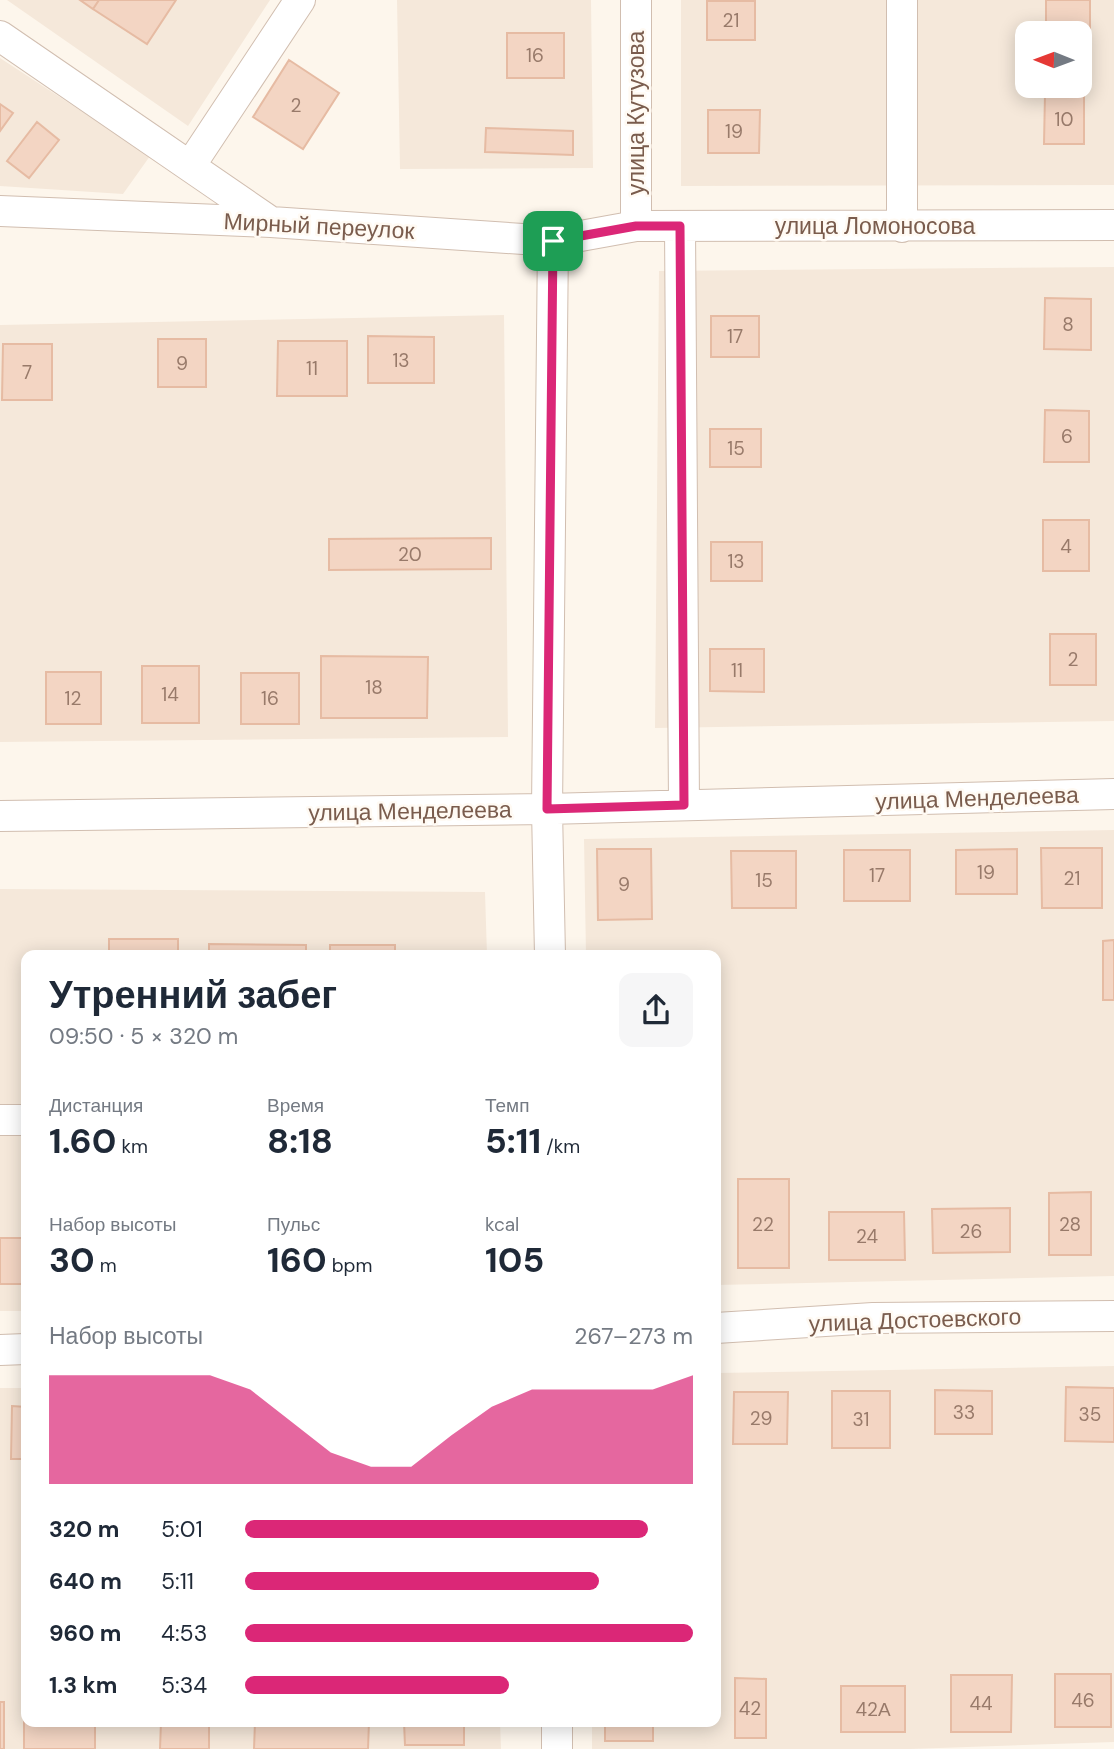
<!DOCTYPE html>
<html lang="ru">
<head>
<meta charset="utf-8">
<style>
  :root { --surface:#fff; --page:#f6f6f7; --text:#1f2937; --muted:#747a83; --accent:#db2777 }
  body { margin:0; font-family:"DM Sans",sans-serif; background:var(--page); color:var(--text); height:100vh; display:flex; flex-direction:column; font-size:26px; white-space:nowrap }
  * { box-sizing:border-box; margin:0 }
  p { font-size:23px; color:var(--muted) }
  .icon { flex:none; width:38px; height:38px; fill:none; stroke:currentColor; stroke-width:2; stroke-linecap:round; stroke-linejoin:round }
  .map { position:relative; flex:1; overflow:hidden }
  .side { position:absolute; left:21px; top:950px; width:700px; height:777px; display:flex; flex-direction:column; background:var(--surface); border-radius:14px; box-shadow:0 4px 18px #0003 }
  .side>* { flex:none }
  .needle { width:46px; rotate:271deg }
  .controls { position:absolute; left:1015px; top:21px; display:grid; gap:14px }
  .controls a { display:grid; place-items:center; width:77px; height:77px; border-radius:14px; background:var(--surface); box-shadow:0 4px 18px #0003; font-size:35px }
  .pin { position:absolute; display:grid; place-items:center; width:60px; height:60px; color:#fff; margin:-30px; border-radius:14px; box-shadow:0 4px 10px #0006 }
  .round { display:grid; place-items:center; flex:none; width:74px; height:74px; border-radius:14px; background:var(--page) }
  .head { display:flex; align-items:center; justify-content:space-between; height:119px; padding:0 28px }
  h1 { font-size:38px; font-weight:700; line-height:52px }
  .stats { display:grid; grid-template-columns:repeat(3,1fr); gap:10px; height:119px; padding:7px 28px }
  .stats div { display:grid; align-content:center }
  .stats b { font-size:35px; font-weight:700 }
  .stats small { font-size:19px; font-weight:400 }
  .stats p { font-size:19px }
  .chart { height:196px; padding:14px 28px }
  .chart p { display:flex; justify-content:space-between }
  .chart svg { width:100%; height:126px; margin-top:7px; fill:var(--accent); opacity:.7 }
  ul { padding:0 28px; list-style:none; font-size:23px }
  li { display:grid; grid-template-columns:112px 84px 1fr; align-items:center; height:52px }
  li i { height:18px; border-radius:9px; background:var(--accent) }
  .map>svg:first-child { display:block }
  .residential { fill:#f5e8da; fill-rule:evenodd }
  .building { fill:#f3d5c3; stroke:#e6bba3; stroke-width:2 }
  .lines { fill:none; stroke-linecap:round; stroke-linejoin:round }
  .minor-casing { stroke:#d1beb0; stroke-width:32 }
  .minor { stroke:#fff; stroke-width:30 }
  .route-casing { stroke:#fff; stroke-width:14 }
  .route { stroke:#db2777; stroke-width:9 }
  .labels { text-anchor:middle; stroke-width:5; stroke-linejoin:round; paint-order:stroke }
  .number-label { font-size:19px; fill:#987a6a }
  .street-label { font-size:23px; fill:#7a5c4d; stroke:#fffaf3 }
</style>
</head>
<body>
<div class="map">
<svg width="1114" height="1749" viewBox="0 0 1114 1749">
  <rect width="100%" height="100%" fill="#fdf6ec"/>
  <!-- residential -->
  <path class="residential" d="M7 0H270L188 126Z
    M397 0H591L593 168 400 169Z
    M681 0H1114V185L681 186ZM1027 33H1080V86H1027Z
    M0 58 150 156 123 194 0 186Z
    M1114 267V721L655 728 659 271Z
    M504 315 508 737 0 742V325Z
    M1114 830V1276L716 1285V956L586 955 584 839Z
    M0 889 485 892 487 955 26 956V1311H0Z
    M1114 1366V1742L910 1749H592V1722H716V1373Z
    M0 1388H26V1722H500L501 1749H0Z"/>
  <!-- building -->
  <path class="building" d="M80 0H99L93 9Z
    M99 0H176L147 44 93 9Z
    M1046 0H1090V40H1080V33H1046Z
    M707 1H755V40H707Z
    M507 33H564V78H507Z
    M289 60 339 93 303 149 253 117Z
    M1045 94H1084V144H1044Z
    M0 104 13 113 0 131Z
    M708 110H760L759 153H708Z
    M37 122 59 140 29 178 7 161Z
    M486 128 573 131V155L485 152Z
    M1045 298 1091 299V350L1044 349Z
    M711 316H759V357H711Z
    M368 336 434 337V383H368Z
    M158 339H206V387H158Z
    M278 341H347V396H277Z
    M3 344H52V400H2Z
    M1045 410 1089 411V462H1044Z
    M710 429H761V467H710Z
    M1043 520H1089V571H1043Z
    M491 538V569L329 570V539Z
    M711 542H762V581H711Z
    M1050 634H1096V685H1050Z
    M710 649H764V692L710 691Z
    M321 656 428 657 427 718H321Z
    M142 666H199V723H142Z
    M46 672H101V724H46Z
    M241 673H299V724H241Z
    M1041 848H1102V908H1042Z
    M597 849H651L652 919 598 920Z
    M1017 849V894H956V850Z
    M844 850H910V901H844Z
    M731 851H796V908H732Z
    M109 939H178V956H109Z
    M1114 940V1000H1103V941Z
    M209 944 306 945V956H209Z
    M330 945H395V956H330Z
    M738 1179H789V1268H738Z
    M1091 1192V1255H1049V1193Z
    M1010 1208V1252L933 1253 932 1209Z
    M829 1212H904L905 1260H829Z
    M0 1238H26V1284H0Z
    M1066 1387 1114 1388V1442L1065 1441Z
    M935 1390 992 1391V1434H935Z
    M832 1391H890V1448H832Z
    M734 1392H788L787 1444H733Z
    M12 1406 26 1407V1459H11Z
    M1055 1674H1111V1727H1055Z
    M951 1675H1012L1011 1732H951Z
    M735 1678 766 1679V1738H735Z
    M841 1686H905V1732H841Z
    M24 1700H26V1722H95V1749H24Z
    M0 1702H4V1749H0Z
    M161 1722H209V1749H160Z
    M255 1722H369L368 1749H254Z
    M404 1722H464V1745H405Z
    M605 1722H653V1741H605Z"/>
  <g class="lines">
    <defs>
      <path id="minor" d="M636 0V226
        M902 0V227
        M0 36 271 222
        M190 166 300 0
        M0 211 271 222 553 241 636 226 1114 225
        M680 226 684 805
        M0 816 547 809 1114 794
        M550 956 547 809 553 241
        M0 1120H26
        M716 1328 873 1318 1114 1316
        M0 1350 26 1349
        M557 1722V1749"/>
    </defs>
    <!-- minor casing -->
    <use href="#minor" class="minor-casing"/>
    <!-- minor -->
    <use href="#minor" class="minor"/>
  </g>
  <g class="lines">
    <defs>
      <path id="route" d="M636 226H680L684 805 547 809 553 241Z"/>
    </defs>
    <!-- route casing -->
    <use href="#route" class="route-casing"/>
    <!-- route -->
    <use href="#route" class="route"/>
  </g>
  <g class="labels">
    <!-- number labels -->
    <g class="number-label">
      <text x="731" y="27">21</text>
      <text x="535" y="62">16</text>
      <text x="296" y="112">2</text>
      <text x="1064" y="126">10</text>
      <text x="734" y="138">19</text>
      <text x="1068" y="331">8</text>
      <text x="735" y="343">17</text>
      <text x="401" y="367">13</text>
      <text x="182" y="370">9</text>
      <text x="312" y="375">11</text>
      <text x="27" y="379">7</text>
      <text x="1067" y="443">6</text>
      <text x="736" y="455">15</text>
      <text x="1066" y="553">4</text>
      <text x="410" y="561">20</text>
      <text x="736" y="568">13</text>
      <text x="1073" y="666">2</text>
      <text x="737" y="677">11</text>
      <text x="374" y="694">18</text>
      <text x="170" y="701">14</text>
      <text x="73" y="705">12</text>
      <text x="270" y="705">16</text>
      <text x="986" y="879">19</text>
      <text x="877" y="882">17</text>
      <text x="1072" y="885">21</text>
      <text x="764" y="887">15</text>
      <text x="624" y="891">9</text>
      <text x="763" y="1231">22</text>
      <text x="1070" y="1231">28</text>
      <text x="971" y="1238">26</text>
      <text x="867" y="1243">24</text>
      <text x="964" y="1419">33</text>
      <text x="1090" y="1421">35</text>
      <text x="761" y="1425">29</text>
      <text x="861" y="1426">31</text>
      <text x="1083" y="1707">46</text>
      <text x="981" y="1710">44</text>
      <text x="750" y="1715">42</text>
      <text x="873" y="1716">42А</text>
    </g>
    <!-- street labels -->
    <g class="street-label">
      <text transform="translate(636 113) rotate(-90)" y="8">улица Кутузова</text>
      <text transform="translate(319 226) rotate(3)" y="8">Мирный переулок</text>
      <text x="875" y="234">улица Ломоносова</text>
      <text transform="translate(977 798) rotate(-2)" y="8">улица Менделеева</text>
      <text transform="translate(410 811) rotate(-1)" y="8">улица Менделеева</text>
      <text transform="translate(915 1320) rotate(-2)" y="8">улица Достоевского</text>
    </g>
  </g>
</svg>
<div class="controls">
<a><svg class="needle" viewBox="-14 -14 28 28"><path d="M0-13l5 13h-10z" fill="#e53935"/><path d="M0 13l5-13h-10z" fill="#747a83"/></svg></a>
</div>
<div class="pin" style="left:553px;top:241px;background:#1e9e55"><svg class="icon" aria-label="arrive" viewBox="0 0 24 24"><path d="M6 21V4h12l-3 4 3 4H6"/></svg></div>
<section class="side">
<div class="head"><div><h1>Утренний забег</h1><p>09:50 · 5 × 320 m</p></div><a class="round"><svg class="icon" aria-label="share" viewBox="0 0 24 24"><path d="M12 15V3M7 8l5-5 5 5M5 13v7h14v-7"/></svg></a></div>
<div class="stats">
<div><p>Дистанция</p><b>1.60<small> km</small></b></div>
<div><p>Время</p><b>8:18</b></div>
<div><p>Темп</p><b>5:11<small> /km</small></b></div>
</div>
<div class="stats">
<div><p>Набор высоты</p><b>30<small> m</small></b></div>
<div><p>Пульс</p><b>160<small> bpm</small></b></div>
<div><p>kcal</p><b>105</b></div>
</div>
<div class="chart"><p><span>Набор высоты</span>267–273 m</p>
<svg viewBox="0 0 160 44" preserveAspectRatio="none"><path d="M0 44V6L10 6L20 6L30 6L40 6L50 11L60 22L70 33L80 38L90 38L100 27L110 17L120 11L130 11L140 11L150 11L160 6V44z"/></svg>
</div>
<ul>
<li><b>320 m</b>5:01<i style="width:90%"></i></li>
<li><b>640 m</b>5:11<i style="width:79%"></i></li>
<li><b>960 m</b>4:53<i style="width:100%"></i></li>
<li><b>1.3 km</b>5:34<i style="width:59%"></i></li>
</ul>
</section>
</div>
</body>
</html>
